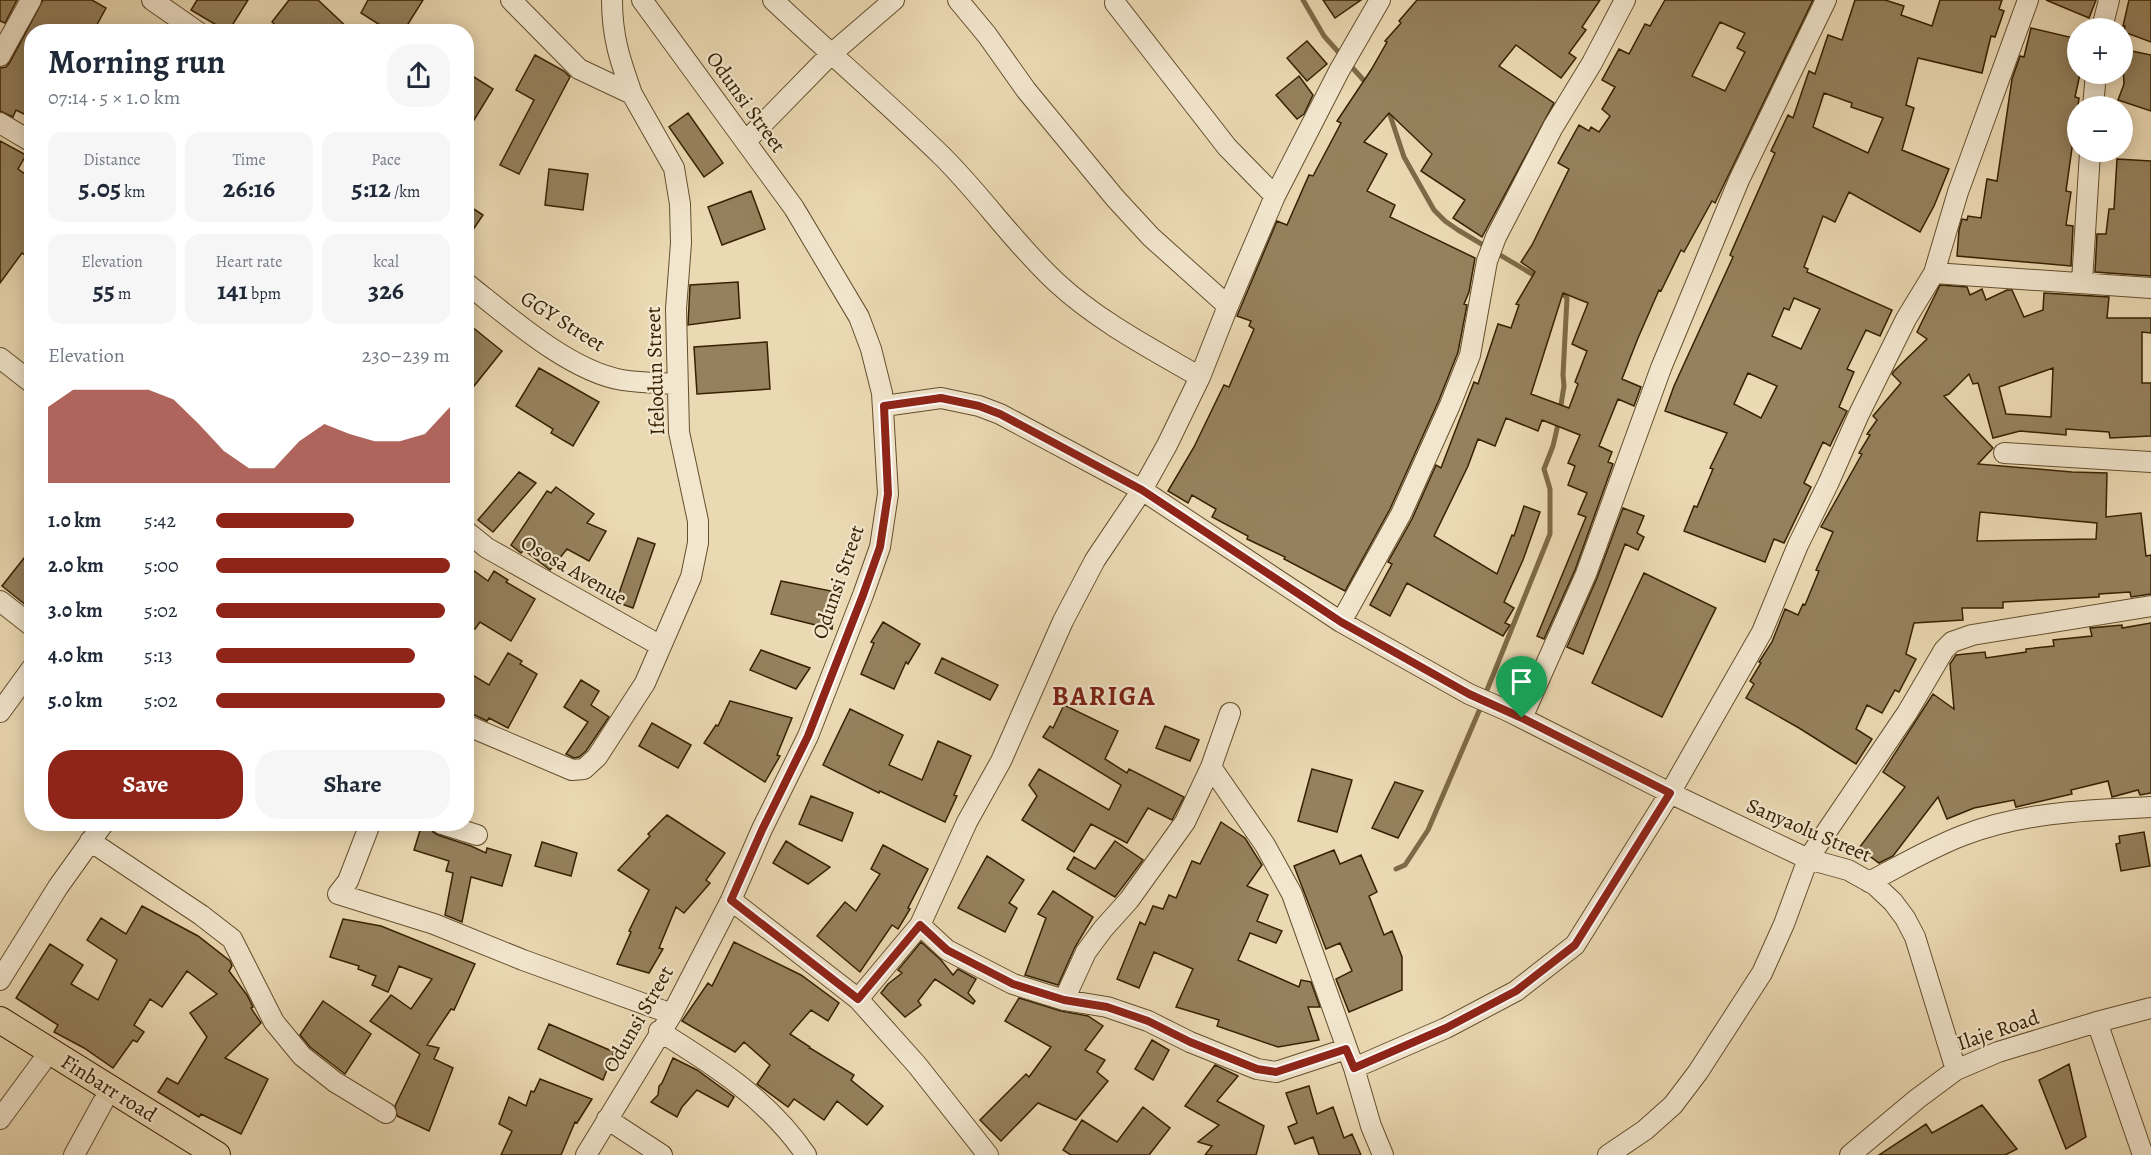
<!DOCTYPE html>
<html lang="en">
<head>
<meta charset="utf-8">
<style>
  :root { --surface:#fff; --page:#f6f6f7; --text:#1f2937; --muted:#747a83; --accent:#8f2418 }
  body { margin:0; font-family:Alegreya,serif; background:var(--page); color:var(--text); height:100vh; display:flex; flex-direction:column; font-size:22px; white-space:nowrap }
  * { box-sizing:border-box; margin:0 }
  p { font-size:20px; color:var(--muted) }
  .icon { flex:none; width:33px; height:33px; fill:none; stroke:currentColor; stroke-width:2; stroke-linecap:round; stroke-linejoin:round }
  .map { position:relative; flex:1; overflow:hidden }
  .panel { position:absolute; left:24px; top:24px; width:450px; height:807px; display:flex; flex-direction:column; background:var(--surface); border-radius:24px; box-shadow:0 3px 15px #0003 }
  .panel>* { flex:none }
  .fabs { position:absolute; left:2067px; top:18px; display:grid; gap:12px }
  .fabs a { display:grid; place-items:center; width:66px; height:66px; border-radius:50%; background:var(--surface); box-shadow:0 3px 15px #0003; font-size:30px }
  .pin { position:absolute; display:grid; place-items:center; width:51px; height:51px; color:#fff; margin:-62px -26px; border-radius:50% 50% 50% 0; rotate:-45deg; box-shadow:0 0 6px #0007 }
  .pin .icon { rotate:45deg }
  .round { display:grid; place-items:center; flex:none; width:63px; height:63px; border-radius:24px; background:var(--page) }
  .headline { display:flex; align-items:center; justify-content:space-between; height:102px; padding:0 24px }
  h1 { font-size:33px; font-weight:700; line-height:45px }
  .stats { display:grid; grid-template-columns:repeat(3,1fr); gap:9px; height:102px; padding:6px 24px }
  .stats div { display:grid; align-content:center; border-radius:15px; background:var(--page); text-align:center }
  .stats b { font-size:26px; font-weight:700 }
  .stats small { font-size:16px; font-weight:400 }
  .stats p { font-size:16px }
  .chart { height:168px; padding:12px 24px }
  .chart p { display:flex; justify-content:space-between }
  .chart svg { width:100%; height:108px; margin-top:6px; fill:var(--accent); opacity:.7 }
  .button { display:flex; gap:12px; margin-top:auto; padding:12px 24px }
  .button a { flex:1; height:69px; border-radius:24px; background:var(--accent); color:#fff; font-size:24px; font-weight:700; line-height:69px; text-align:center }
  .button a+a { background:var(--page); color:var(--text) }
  ul { padding:0 24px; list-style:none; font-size:20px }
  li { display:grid; grid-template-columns:96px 72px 1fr; align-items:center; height:45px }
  li i { height:15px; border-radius:8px; background:var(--accent) }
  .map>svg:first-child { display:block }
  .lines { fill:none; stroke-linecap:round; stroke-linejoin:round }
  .stream { stroke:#7e6a47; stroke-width:5 }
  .building { fill:#95815d; stroke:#372100; stroke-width:1.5; fill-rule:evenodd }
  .minor-casing { stroke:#644f2d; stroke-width:22 }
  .major-casing { stroke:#372100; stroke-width:28 }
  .minor { stroke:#f2e6ce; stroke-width:20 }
  .major { stroke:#ebd9b3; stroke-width:26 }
  .route-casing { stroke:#fff; stroke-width:12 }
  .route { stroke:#8f2418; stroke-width:8 }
  .labels { text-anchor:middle; stroke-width:4.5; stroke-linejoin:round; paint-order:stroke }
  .street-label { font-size:21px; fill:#372100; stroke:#f2e6ce }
  .district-label { font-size:27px; font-weight:bold; letter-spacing:1.5px; fill:#7a1f14; stroke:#f2e6ce }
</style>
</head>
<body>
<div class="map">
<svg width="2151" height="1155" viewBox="0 0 2151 1155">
  <rect width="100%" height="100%" fill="#ebd9b3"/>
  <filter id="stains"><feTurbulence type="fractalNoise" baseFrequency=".00333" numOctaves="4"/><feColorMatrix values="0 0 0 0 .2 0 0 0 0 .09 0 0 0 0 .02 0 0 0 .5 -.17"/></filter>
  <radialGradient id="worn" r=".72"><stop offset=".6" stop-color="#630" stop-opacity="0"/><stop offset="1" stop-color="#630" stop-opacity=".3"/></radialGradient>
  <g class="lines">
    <!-- stream -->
    <path class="stream" d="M1303 0 1324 36 1367 84
      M1385 108 1390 115 1404 157 1434 210 1445 221 1458 230 1537 277
      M1558 290 1567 298 1563 375 1564 386 1560 411
      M1485 695 1550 534V489L1544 469 1553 446 1559 420
      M1396 869 1405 865 1428 830 1482 704"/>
  </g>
  <!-- building -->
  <path class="building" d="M0 0H17L5 23 0 21Z
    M43 0H92L106 8 93 32H32V118L16 110 13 117 0 111V68L6 67 10 62Z
    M197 0H248L228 32 191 10Z
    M289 0H318L352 32H283L272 22Z
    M368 0H423L403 32H391L361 13Z
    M1323 0H1361L1335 18Z
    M1417 0H1600L1582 27 1586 30 1569 53 1576 58 1561 78 1516 45 1499 66 1554 103 1482 237 1453 218 1465 200 1421 171 1432 154 1389 113 1364 142 1387 154 1367 191 1395 205 1390 217 1475 258 1469 292 1464 304 1467 305 1458 352 1439 400 1390 509 1345 591 1284 559 1285 557 1247 539 1248 536 1212 517 1216 509 1192 495 1188 503 1168 491 1194 447 1224 385 1229 387 1254 329 1249 326 1251 321 1237 316 1277 221 1287 225 1309 175 1313 176 1341 123 1337 121 1371 70 1387 42 1385 41 1401 23 1399 21Z
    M1665 0H1813L1715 203 1712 201 1684 252 1681 250 1661 291 1659 290 1638 338 1622 379 1641 387 1634 406 1618 399 1599 446 1612 452 1608 462 1613 464 1575 570 1544 639 1537 636 1586 517 1578 514 1587 493 1568 485 1575 466 1568 463 1580 435 1542 420 1538 431 1506 418 1495 446 1478 439 1468 466 1434 536 1497 574 1512 535 1514 536 1524 506 1540 512 1523 560 1504 602 1514 608 1505 623 1510 625 1503 636 1407 583 1390 616 1370 605 1392 564 1388 562 1412 519 1436 465 1441 468 1474 382 1478 384 1498 324 1511 328 1519 305 1516 304 1535 272 1521 262 1532 245 1569 169 1558 163 1579 125 1589 131 1591 127 1599 132 1610 116 1602 109 1615 87 1602 80 1619 49 1629 54 1645 24 1650 26ZM1720 22 1745 33 1737 48 1745 52 1725 91 1692 76ZM1563 293 1588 303 1572 344 1587 351 1575 382 1578 384 1569 408 1531 394Z
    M1855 0H1885L1904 6 1901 15 1932 26 1940 0H2002L1999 9 2004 11 1995 37 1991 36 1982 73 1918 58 1906 105 1914 108 1902 150 1949 169 1934 206 1920 232 1849 192 1835 222 1823 216 1804 267 1808 269 1807 272 1892 310 1880 336 1866 330 1847 369 1854 372 1839 407 1847 411 1830 446 1823 442 1804 483 1811 487 1784 543 1774 539 1765 562 1684 531 1694 506 1697 507 1713 469 1710 468 1727 433 1665 411 1674 386 1733 257 1730 255 1775 153 1771 151 1788 115 1793 118 1809 71 1815 74 1828 35 1842 40ZM1824 93 1852 103 1851 107 1883 118 1868 153 1813 127ZM1794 298 1820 309 1801 349 1772 336 1784 308 1789 310ZM1748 373 1777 386 1761 418 1734 404Z
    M2046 0H2096L2089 18Z
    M2129 0H2151V42L2124 32 2125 26H2123Z
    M2031 28 2078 39V74H2080L2075 97 2079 98 2066 191 2071 192 2066 225 2073 226 2071 266 1957 256 1959 230 1962 219 1967 220 1968 216 1981 218 1987 179 1997 181 2012 79 2020 56 2024 57Z
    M1307 41 1327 64 1307 81 1287 58Z
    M2122 49 2151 55V111L2118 100 2124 84Z
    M535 55 564 71 570 77 519 174 500 165 534 100 516 90Z
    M466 72 493 89 466 133Z
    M1299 76 1313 95 1304 114 1297 119 1276 95Z
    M688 113 723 163 704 177 669 127Z
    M0 141 26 155 18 169 32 179V260L22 253 0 283Z
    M2117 159 2151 161V276L2095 272 2097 234H2106L2109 209H2114Z
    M549 169 588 174 583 210 545 205Z
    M751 191 765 229 722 245 708 207Z
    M466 204 483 215 466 240Z
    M738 282 740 318 688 325 690 285Z
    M1940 285 1967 287 1970 295 1982 289 1986 300 2007 290H2012L2024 317 2043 310 2044 293 2109 297 2107 318H2151V333L2142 332V383H2151V436L2110 438 2109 432 2066 429V435L2020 431 1993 438 1978 383 1973 384 1969 374 1949 394 1944 396 1993 448 1978 464 2072 472 2107 473 2106 517 2141 513 2146 556 2151 555V594L2131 597 2130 592 2099 594V597L2003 602V608H1962L1963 620 1914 623 1906 654 1916 659 1899 692 1895 690 1882 713 1867 705 1856 729 1872 739 1856 764 1799 728 1746 698 1754 684 1750 681 1761 663 1759 662 1772 642 1785 609 1798 615 1803 604 1805 605 1819 571 1816 570 1833 532 1821 527 1862 454 1859 453 1870 435 1867 434 1877 420 1873 416 1901 383 1892 374 1894 371 1927 339 1917 332ZM2053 368 2051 417 2006 414 1999 387ZM1980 512 2097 523 2096 539 1977 541Z
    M466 322 502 351 466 396Z
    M767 342 770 389 697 394 694 347Z
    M539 368 599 402 573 446 551 433 553 429 516 406Z
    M519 472 536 483 493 532 478 520Z
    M556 487 594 514 587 523 606 531 589 561 567 549 550 570 524 550 521 553 511 545 547 491 551 493Z
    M1623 508 1644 516 1637 533 1644 537 1638 550 1625 544 1583 654 1567 647 1597 578Z
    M638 538 655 544 633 608 616 602Z
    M32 548V610L2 586Z
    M466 565 488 581 494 571 508 580 506 582 535 599 511 641 480 622 475 629 466 624Z
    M1644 573 1716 608 1662 717 1592 683Z
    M781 581 836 592 832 629 771 614Z
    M883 622 920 644 908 664 906 662 894 689 861 674 874 643 871 642Z
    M2151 623V793L2140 795 2138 790 2112 797 2108 781 2071 790 2072 794 2016 807 2014 800 1974 808 1947 819 1938 797 1893 856 1879 863 1859 848 1905 787 1883 772 1933 694 1954 709 1950 664 1956 655 1985 652 1986 658 2026 652V649L2054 646 2053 640 2092 636 2090 628 2122 625V628Z
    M761 650 810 668 796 689 750 670Z
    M508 653 522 661 520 664 537 674 508 728 489 718 487 721 466 711V671L489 685Z
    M942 658 998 685 990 700 935 673Z
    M581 680 599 691 591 705 609 717 586 751 579 757 574 758 566 754 588 722 564 707Z
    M730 701 792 718 777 755 780 756 765 782 704 743 716 725 718 726Z
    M1064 705 1118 731 1105 759 1127 773 1129 769 1184 797 1172 820 1148 808 1127 843 1091 824 1074 852 1022 820 1037 796 1029 785 1039 769 1109 810 1121 785 1043 737 1050 726 1053 728Z
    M850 709 903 735 889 765 922 780 938 741 971 756 954 795 957 796 945 822 880 791 879 793 823 765Z
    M652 723 691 745 678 768 639 746Z
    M1165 726 1199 740 1190 761 1156 748Z
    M1312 769 1352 780 1337 832 1298 821Z
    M1395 782 1423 791 1398 838 1372 828Z
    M811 796 853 813 842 841 799 824Z
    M667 815 725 853 706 880 710 883 684 913 676 907 659 948 663 949 649 973 617 964 631 932 629 931 649 890 618 870 650 836 648 834Z
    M1221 822 1245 838 1262 865 1247 886 1268 895 1257 921 1282 931 1276 943 1250 933 1238 960 1299 987 1301 980 1311 982 1320 1007H1308L1319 1040 1278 1047 1217 1026 1219 1020 1176 1007 1193 969 1154 952 1139 988 1117 979 1140 922 1145 925 1153 906 1163 909 1169 895 1176 898 1192 861 1200 864Z
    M422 824 430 826 433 832 438 835 471 846 486 853 487 848 511 855 502 886 471 877 462 922 445 915 453 873 446 871 449 861 414 850Z
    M2144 832 2150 866 2121 871 2116 844 2120 843 2119 836Z
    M786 841 797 848 830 867 808 884 773 863Z
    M1115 841 1143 860 1115 897 1067 869 1074 857 1095 869Z
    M542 842 577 853 571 876 535 866Z
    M883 845 928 869 908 908 910 909 898 929 892 925 860 972 817 936 845 902 856 911 880 874 871 869Z
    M1334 850 1340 864 1361 855 1377 892 1369 896 1384 935 1392 931 1402 957V990L1349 1012 1336 979 1352 971 1340 943 1326 949 1294 866Z
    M987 856 1024 880 1009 903 1017 908 1005 932 958 908Z
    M1053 891 1093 917 1075 947 1058 985 1025 975 1046 918 1038 914Z
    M142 906 198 936 230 961 232 966 229 971 247 995 253 1007 251 1008 261 1023 225 1058 268 1079 241 1134 201 1114 199 1117 158 1092 167 1078 178 1084 207 1037 190 1013 217 994 187 971 162 1007 150 999 134 1025 144 1032 137 1042 133 1040 113 1068 84 1048 54 1032 58 1025 16 998 50 944 83 965 71 984 98 1000 117 960 87 940 101 918 126 934Z
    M343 919 381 926 475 964 454 1010 451 1009 427 1045 439 1048 434 1059 453 1068 429 1131 397 1116 395 1106 420 1054 370 1021 391 995 411 1009 432 979 399 966 388 992 372 985 376 976 358 969 359 966 330 957Z
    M734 942 801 975 839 1003 828 1021 811 1010 790 1034 810 1047 809 1049 810 1048 854 1075 851 1080 883 1106 867 1125 837 1101 824 1120 794 1099 788 1107 757 1084 770 1065 744 1042 735 1052 682 1021 708 983 712 986Z
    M921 942 941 960 953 975 958 969 976 979 968 993 975 1001 973 1004 935 979 918 1001 921 1005 905 1017 881 993 888 984 902 973 898 970Z
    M1019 998 1061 1011 1088 1016 1103 1026 1085 1050 1105 1060 1097 1072 1108 1081 1076 1120 1038 1103 1001 1141 980 1120 1026 1074 1029 1077 1051 1047 1005 1021Z
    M323 1001 371 1034 345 1074 310 1047 300 1035Z
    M549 1024 614 1052 603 1080 538 1049Z
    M1152 1040 1169 1050 1153 1080 1135 1069Z
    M673 1058 697 1070 734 1097 728 1107 697 1090 682 1107 677 1117 651 1102 658 1095 659 1086 662 1083Z
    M2069 1064 2086 1137 2066 1149 2039 1080Z
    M1215 1065 1238 1076 1217 1101 1264 1126 1256 1155H1205L1212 1146 1198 1142 1219 1125 1185 1106Z
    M540 1079 592 1099 577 1123 575 1122 561 1155H501L512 1131 499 1124 509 1097 526 1106 531 1091 534 1092Z
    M1309 1086 1317 1114 1333 1107 1344 1138 1352 1134 1361 1155H1319L1313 1137 1295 1144 1288 1127 1297 1123 1286 1093Z
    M1982 1105 2017 1149 2005 1155H1879L1926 1124 1932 1133Z
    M1143 1107 1170 1128 1149 1155H1071L1063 1150 1082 1120 1117 1142Z"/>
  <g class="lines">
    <defs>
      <path id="minor" d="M152 0 198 32
        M612 0C612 37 620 60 632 94
        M773 0C829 53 888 103 943 157 983 197 1015 244 1056 282 1098 321 1150 348 1200 377
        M958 0 987 35 1026 90 1115 198 1151 237 1228 306
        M1115 3 1227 147 1275 196
        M2102 28 2109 0
        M0 56 31 0
        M2093 106 2096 74
        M0 123 32 142
        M746 141 830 55 894 0
        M1934 273 2151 288
        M2082 282 2090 152
        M466 283C508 316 569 371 622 380 640 383 659 383 677 384
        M0 358 32 383
        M884 406 941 398 979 406 1000 414 1142 490 1341 622 1469 694 1508 711 1670 793 1808 859 1848 870 1875 885 1893 902 1905 918 1915 937 1956 1070
        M2004 453 2151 462
        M466 531 487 548 661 646
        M0 601 32 626
        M1341 622 1401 514 1450 405 1470 355 1487 261 1496 237 1553 127 1592 63 1625 0
        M0 712 32 668
        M1522 718 1586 574 1661 368 1739 180 1826 0
        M466 725 572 770 584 769 597 757 645 683 691 577 698 543V521L679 432 676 309 681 243 680 204 674 168 632 94 579 69 511 0
        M1211 767 1265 845 1292 894 1354 1068 1371 1126 1383 1155
        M370 824 348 881 338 894 434 924 523 960 672 1014
        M442 824 477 835
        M90 841 201 915 232 939 274 1022 302 1056 335 1082 386 1113
        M1869 882C1900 866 1932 847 1964 835 2024 812 2088 810 2151 807
        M731 900 858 999 917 1065 988 1155
        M920 925 947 950 1013 984 1064 1000 1107 1007 1148 1021 1190 1042 1257 1069 1276 1072 1346 1049
        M0 980 58 887 103 824
        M858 999 920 925 967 822 1001 761 1063 621 1095 560 1142 490 1167 445 1200 377 1228 306 1275 196 1339 71 1380 0
        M1064 1000 1086 952 1103 929 1129 900 1185 822 1211 767 1230 713
        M2097 1022 2143 1155
        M659 1031C714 1065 769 1100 806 1155
        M1354 1068 1446 1028 1516 991 1575 945 1670 793 1762 632 1798 545 1828 484 1859 414 1906 319 1934 273 1958 192 2028 0
        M0 1119 42 1062
        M607 1119 662 1155
        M74 1155 103 1102
        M586 1155 672 1014 731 900 762 829 808 736 863 595 880 547 888 494 882 393 871 349 859 317 794 208 642 0
        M1608 1155 1645 1130 1673 1105 1698 1072 1762 973 1784 924 1808 859 1907 713 1944 650 1952 642 1972 635 2151 606
        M1850 1155 1917 1099 1956 1070 1998 1052 2097 1022 2151 1008"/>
      <path id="major" d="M0 1020 217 1155"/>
    </defs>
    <!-- minor casing -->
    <use href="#minor" class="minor-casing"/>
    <!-- major casing -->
    <use href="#major" class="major-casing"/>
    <!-- minor -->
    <use href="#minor" class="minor"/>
    <!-- major -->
    <use href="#major" class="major"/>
  </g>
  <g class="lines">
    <defs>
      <path id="route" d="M941 398 979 406 1000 414 1142 490 1341 622 1469 694 1522 718 1670 793 1575 945 1516 991 1446 1028 1354 1068 1346 1049 1276 1072 1257 1069 1190 1042 1148 1021 1107 1007 1064 1000 1013 984 947 950 920 925 858 999 731 900 762 830 808 736 863 595 880 547 888 494 884 406Z"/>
    </defs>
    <!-- route casing -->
    <use href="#route" class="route-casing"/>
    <!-- route -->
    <use href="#route" class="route"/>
  </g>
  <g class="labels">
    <!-- street labels -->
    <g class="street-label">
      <text transform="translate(746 102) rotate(54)" y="7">Odunsi Street</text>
      <text transform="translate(563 321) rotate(32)" y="7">GGY Street</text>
      <text transform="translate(655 371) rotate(-92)" y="7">Ifelodun Street</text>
      <text transform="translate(574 570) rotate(30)" y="7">Ososa Avenue</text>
      <text transform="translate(838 582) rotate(-71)" y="7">Odunsi Street</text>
      <text transform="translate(1809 830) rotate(23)" y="7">Sanyaolu Street</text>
      <text transform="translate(638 1019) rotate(-60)" y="7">Odunsi Street</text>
      <text transform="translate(1998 1030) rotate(-19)" y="7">Ilaje Road</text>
      <text transform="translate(109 1088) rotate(32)" y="7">Finbarr road</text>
    </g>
    <!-- district labels -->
    <g class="district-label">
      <text x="1104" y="705">BARIGA</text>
    </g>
  </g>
  <rect width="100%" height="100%" filter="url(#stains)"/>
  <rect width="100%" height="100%" fill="url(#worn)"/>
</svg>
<div class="fabs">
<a>+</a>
<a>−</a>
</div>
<div class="pin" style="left:1522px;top:718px;background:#1e9e55"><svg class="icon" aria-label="arrive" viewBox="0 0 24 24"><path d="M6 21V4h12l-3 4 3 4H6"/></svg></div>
<section class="panel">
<div class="headline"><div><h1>Morning run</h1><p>07:14 · 5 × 1.0 km</p></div><a class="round"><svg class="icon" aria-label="share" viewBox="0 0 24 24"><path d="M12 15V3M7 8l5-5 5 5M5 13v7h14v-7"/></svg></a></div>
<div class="stats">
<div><p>Distance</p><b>5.05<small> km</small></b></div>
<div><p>Time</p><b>26:16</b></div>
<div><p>Pace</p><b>5:12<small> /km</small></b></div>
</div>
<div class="stats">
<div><p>Elevation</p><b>55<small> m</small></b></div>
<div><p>Heart rate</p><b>141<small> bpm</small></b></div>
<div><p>kcal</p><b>326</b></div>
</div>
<div class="chart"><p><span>Elevation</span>230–239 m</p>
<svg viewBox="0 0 160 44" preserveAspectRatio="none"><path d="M0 44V13L10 6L20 6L30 6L40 6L50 10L60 20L70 31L80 38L90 38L100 27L110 20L120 24L130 27L140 27L150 24L160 13V44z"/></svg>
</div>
<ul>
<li><b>1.0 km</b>5:42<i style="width:59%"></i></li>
<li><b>2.0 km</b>5:00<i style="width:100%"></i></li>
<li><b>3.0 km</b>5:02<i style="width:98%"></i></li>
<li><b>4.0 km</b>5:13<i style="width:85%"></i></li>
<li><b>5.0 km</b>5:02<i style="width:98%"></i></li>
</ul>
<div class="button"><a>Save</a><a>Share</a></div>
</section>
</div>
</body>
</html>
